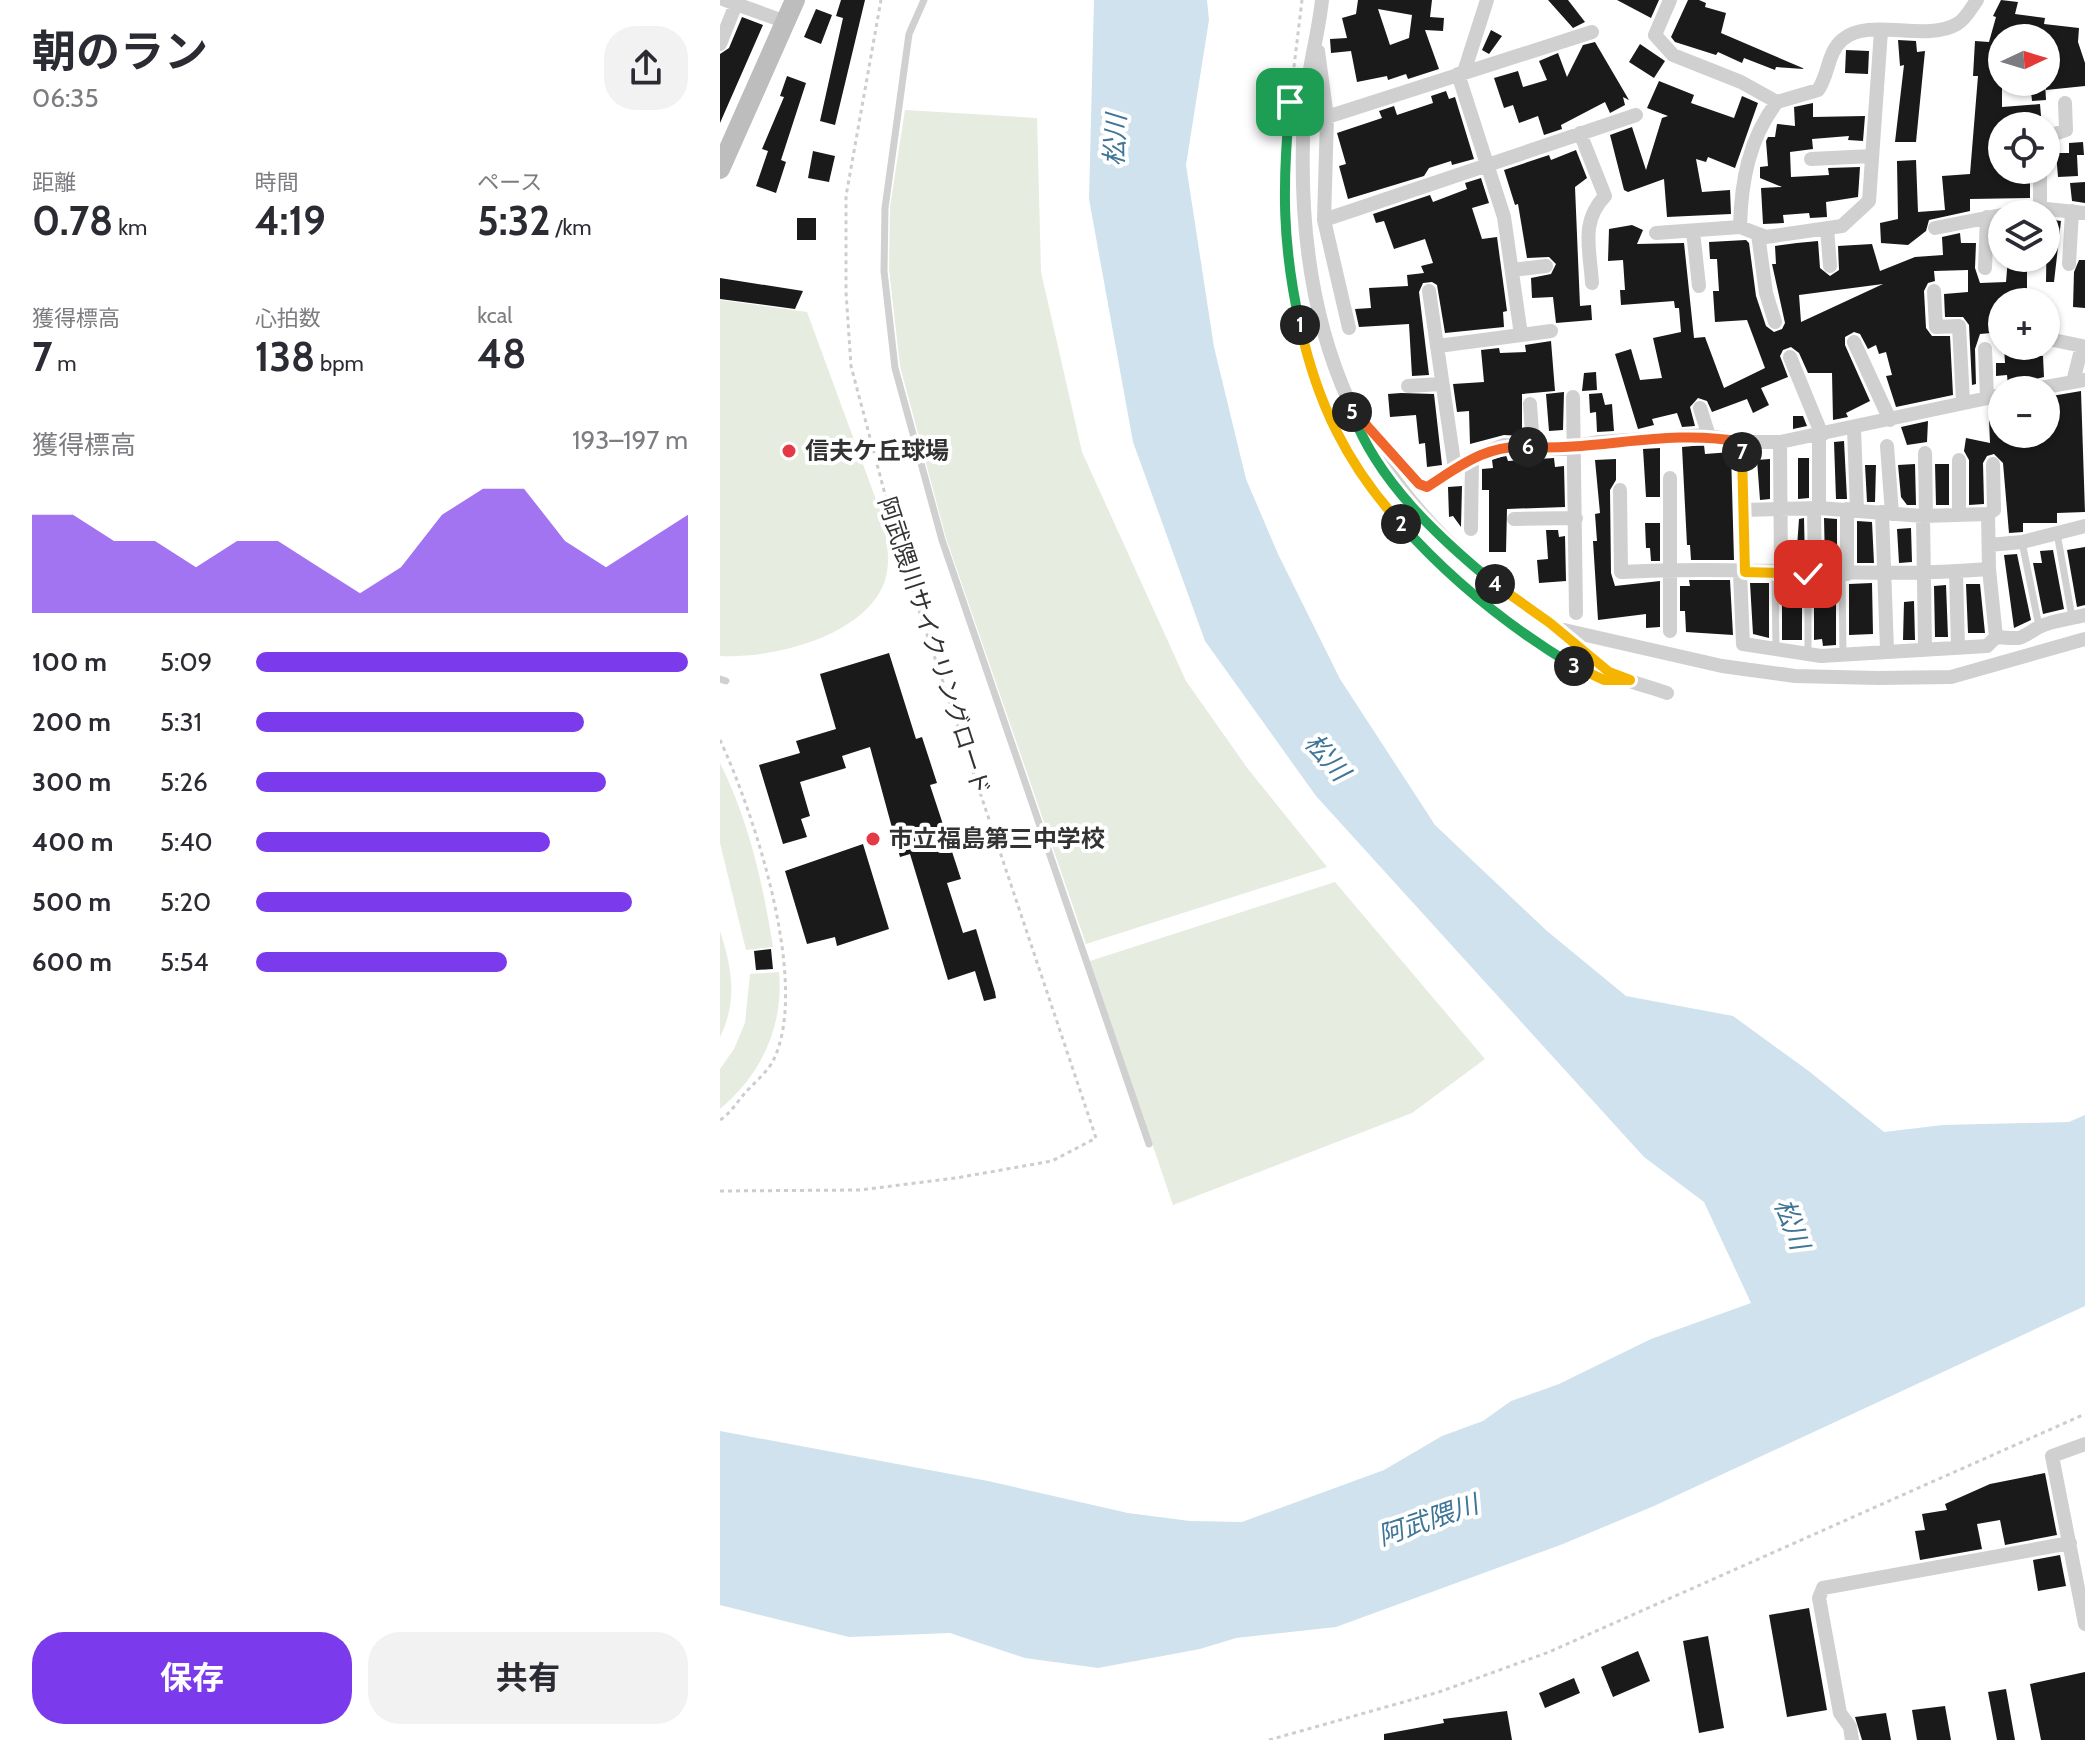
<!DOCTYPE html>
<html lang="ja">
<head>
<meta charset="utf-8">
<style>
  :root { --surface:#fff; --page:#f2f2f3; --text:#2b2b33; --muted:#7c7c81; --accent:#7c3aed }
  body { margin:0; font-family:Cabin,"Noto Sans JP",sans-serif; background:var(--page); color:var(--text); height:100vh; display:flex; flex-direction:column; font-size:30px; white-space:nowrap }
  * { box-sizing:border-box; margin:0 }
  p { font-size:26px; color:var(--muted) }
  .icon { flex:none; width:44px; height:44px; fill:none; stroke:currentColor; stroke-width:2; stroke-linecap:round; stroke-linejoin:round }
  .map { position:relative; flex:1; overflow:hidden }
  .panel { display:flex; flex-direction:column; background:var(--surface); width:720px }
  .panel>* { flex:none }
  .needle { width:52px; rotate:86deg }
  .buttons { position:absolute; left:1268px; top:24px; display:grid; gap:16px }
  .buttons a { display:grid; place-items:center; width:72px; height:72px; border-radius:50%; background:var(--surface); box-shadow:0 2px 6px #0004; font-size:40px }
  .pin { position:absolute; display:grid; place-items:center; width:68px; height:68px; color:#fff; margin:-34px; border-radius:16px; box-shadow:0 4px 12px #0006 }
  .km { position:absolute; width:40px; height:40px; margin:-20px; border-radius:50%; background:#222; color:#fff; font-size:22px; line-height:40px; text-align:center }
  .round { display:grid; place-items:center; flex:none; width:84px; height:84px; border-radius:32px; background:var(--page) }
  .head { display:flex; align-items:center; justify-content:space-between; height:136px; padding:0 32px }
  h1 { font-size:44px; font-weight:700; line-height:60px }
  .metrics { display:grid; grid-template-columns:repeat(3,1fr); gap:12px; height:136px; padding:8px 32px }
  .metrics div { display:grid; align-content:center }
  .metrics b { font-size:40px; font-weight:700 }
  .metrics small { font-size:22px; font-weight:400 }
  .metrics p { font-size:22px }
  .chart { height:224px; padding:16px 32px }
  .chart p { display:flex; justify-content:space-between }
  .chart svg { width:100%; height:144px; margin-top:8px; fill:var(--accent); opacity:.7 }
  .action { display:flex; gap:16px; margin-top:auto; padding:16px 32px }
  .action a { flex:1; height:92px; border-radius:32px; background:var(--accent); color:#fff; font-size:32px; font-weight:700; line-height:92px; text-align:center }
  .action a+a { background:var(--page); color:var(--text) }
  ul { padding:0 32px; list-style:none; font-size:26px }
  li { display:grid; grid-template-columns:128px 96px 1fr; align-items:center; height:60px }
  li i { height:20px; border-radius:10px; background:var(--accent) }
  main { display:flex; flex:1; min-height:0 }
  .map>svg:first-child { display:block }
  .green { fill:#e6ecdf }
  .water { fill:#cfe2ee }
  .building { fill:#1a1a1a; fill-rule:evenodd }
  .lines { fill:none; stroke-linecap:round; stroke-linejoin:round }
  .path { stroke:#cdcdcd; stroke-width:3; stroke-dasharray:4 4; stroke-linecap:butt }
  .lane { stroke:#d0d0d0; stroke-width:7 }
  .street { stroke:#d0d0d0; stroke-width:14 }
  .secondary { stroke:#bdbdbd; stroke-width:20 }
  .split-1-casing { stroke:#fff; stroke-width:16 }
  .split-2-casing { stroke:#fff; stroke-width:16 }
  .split-3-casing { stroke:#fff; stroke-width:16 }
  .split-4-casing { stroke:#fff; stroke-width:16 }
  .split-5-casing { stroke:#fff; stroke-width:16 }
  .split-6-casing { stroke:#fff; stroke-width:16 }
  .split-7-casing { stroke:#fff; stroke-width:16 }
  .split-8-casing { stroke:#fff; stroke-width:16 }
  .split-1 { stroke:#22a559; stroke-width:10 }
  .split-2 { stroke:#f5b400; stroke-width:10 }
  .split-3 { stroke:#22a559; stroke-width:10 }
  .split-4 { stroke:#f5b400; stroke-width:10 }
  .split-5 { stroke:#22a559; stroke-width:10 }
  .split-6 { stroke:#f0652b; stroke-width:10 }
  .split-7 { stroke:#f0652b; stroke-width:10 }
  .split-8 { stroke:#f5b400; stroke-width:10 }
  .poi-dot { fill:#e63946; stroke:#fff; stroke-width:3 }
  .labels { text-anchor:middle; stroke-width:8; stroke-linejoin:round; paint-order:stroke }
  .poi-label { font-size:24px; font-weight:bold; fill:#333; stroke:#fff; text-anchor:start }
  .street-label { font-size:24px; fill:#333; stroke:#fff }
  .water-label { font-size:26px; font-style:italic; fill:#3f7597; stroke:#fff }
</style>
</head>
<body>
<main>
<section class="panel">
<div class="head"><div><h1>朝のラン</h1><p>06:35</p></div><a class="round"><svg class="icon" aria-label="share" viewBox="0 0 24 24"><path d="M12 15V3M7 8l5-5 5 5M5 13v7h14v-7"/></svg></a></div>
<div class="metrics">
<div><p>距離</p><b>0.78<small> km</small></b></div>
<div><p>時間</p><b>4:19</b></div>
<div><p>ペース</p><b>5:32<small> /km</small></b></div>
</div>
<div class="metrics">
<div><p>獲得標高</p><b>7<small> m</small></b></div>
<div><p>心拍数</p><b>138<small> bpm</small></b></div>
<div><p>kcal</p><b>48</b></div>
</div>
<div class="chart"><p><span>獲得標高</span>193–197 m</p>
<svg viewBox="0 0 160 44" preserveAspectRatio="none"><path d="M0 44V14L10 14L20 22L30 22L40 30L50 22L60 22L70 30L80 38L90 30L100 14L110 6L120 6L130 22L140 30L150 22L160 14V44z"/></svg>
</div>
<ul>
<li><b>100 m</b>5:09<i style="width:100%"></i></li>
<li><b>200 m</b>5:31<i style="width:76%"></i></li>
<li><b>300 m</b>5:26<i style="width:81%"></i></li>
<li><b>400 m</b>5:40<i style="width:68%"></i></li>
<li><b>500 m</b>5:20<i style="width:87%"></i></li>
<li><b>600 m</b>5:54<i style="width:58%"></i></li>
</ul>
<div class="action"><a>保存</a><a>共有</a></div>
</section>
<div class="map">
<svg width="1365" height="1740" viewBox="0 0 1365 1740">
  <rect width="100%" height="100%" fill="#fff"/>
  <!-- green -->
  <path class="green" d="M185 110 317 118 321 272 362 452 466 681 528 769 607 867 366 944 226 538 180 366 169 269 170 207Z
    M0 300 87 312 162 516C167 541 173 566 161 590 136 638 50 659 0 656Z
    M0 763C29 821 43 884 53 947L26 950 0 843Z
    M615 882 765 1059 692 1113 453 1205 370 961Z
    M0 931C12 968 18 1000 0 1037Z
    M59 972C64 1026 41 1075 0 1109V1069L14 1049 25 1023 30 974Z"/>
  <!-- water -->
  <path class="water" d="M374 0H487L489 20 466 165 494 347 526 479 558 554 620 679 715 825 827 931 906 996 1013 1016 1090 1072 1164 1132 1223 1125 1349 1122 1365 1115V1306L934 1506 843 1544 616 1627 516 1638 480 1649 378 1668 305 1658 230 1633 129 1637 0 1605V1431L268 1481 408 1513 470 1521 522 1522 664 1470 722 1436 763 1421 791 1401 839 1384 931 1339 1031 1303 984 1202 924 1157 596 796 485 641 413 442 369 199Z"/>
  <!-- building -->
  <path class="building" d="M121 0H145L115 125 100 121 123 18 116 16Z
    M638 0H712L710 17 724 18 723 31 705 30 719 69 688 79 686 74 668 80 667 76 637 82 631 51 611 53 610 39 627 38 622 18 636 14ZM658 9 692 15 689 38 670 45Z
    M828 0H848L865 22 853 28Z
    M897 0H939L931 18Z
    M968 0H979L986 3 985 7 1006 13 1001 33 1085 69 1056 67 1055 70 1024 58 1022 63 998 52 996 55 955 42 951 37Z
    M1281 0 1298 2 1295 14 1325 18 1324 24 1359 28 1358 42 1365 63V86L1326 90V38H1282V107L1320 104 1321 116 1316 117 1317 126H1281L1278 169 1286 170V176L1310 174V198L1250 199V211L1209 220 1206 231 1188 245 1161 243 1160 223 1178 219 1177 161 1196 160 1198 212 1225 210 1222 176 1250 174 1258 76H1253L1255 41 1269 42 1276 17 1273 16Z
    M96 9 112 15 101 44 84 37Z
    M22 17 43 25 0 123V54L9 48Z
    M771 30 782 36 769 54 762 50Z
    M1178 40 1196 41 1197 52 1205 51 1196 142H1175L1184 65 1180 66Z
    M875 42 909 100 903 97 905 105 890 113 885 102 841 125 842 129 824 135 818 116 799 123 793 105 784 108 774 78 798 71 803 87 827 80 819 61 838 53 847 77 863 45Z
    M920 44 945 61 934 78 909 62Z
    M1126 50 1149 51 1148 74 1125 73Z
    M67 76 86 83 61 160 66 162 56 193 36 186 48 151 42 149 64 97 60 96Z
    M939 81 974 95 971 103 1014 118 1022 96 1038 103 1015 168 988 157 986 162 976 159 982 192 1010 190 1011 214 947 217 944 179 908 192 904 190 890 135 912 127 926 170 942 118 948 116 927 108Z
    M1310 82H1325L1326 100 1312 101Z
    M726 91 729 99 735 97 754 159 732 165 731 161 709 168 704 176 628 199 619 166 626 164 617 133 662 118 659 111 674 106 677 115 713 103 711 96Z
    M1093 103V117L1145 116 1143 141 1128 140 1129 136 1092 139 1093 149 1070 152 1071 177 1109 175 1108 168 1140 167 1138 197 1106 202 1107 217 1090 218 1089 213 1063 215 1064 223 1043 224 1041 188 1062 187 1040 178V167L1048 166 1046 141 1048 137H1055L1057 124 1075 126 1074 107Z
    M1363 142 1364 155H1357L1358 176 1338 177 1336 153H1349V143Z
    M856 150 867 178 855 187 860 306 871 305 872 320 836 323 833 297 812 298 811 278 831 274 836 264 829 257 807 258 798 204 795 205 784 170 829 155 831 160Z
    M93 151 115 156 109 182 88 178Z
    M761 178 769 203 752 208 762 239 777 237 787 311 783 312 784 327 725 333 717 285 712 282 703 283 699 292 709 375 692 376 689 324 639 327 635 309 651 308 649 288 688 286 687 275 704 273 701 266 713 263 705 239 674 249 664 221 656 223 653 214 710 195 713 202 747 189 745 183Z
    M1365 182V203L1352 201 1350 183Z
    M77 218H96V240H77Z
    M1327 219 1341 221 1334 282H1326Z
    M912 225 923 230 917 244 964 243 974 338 985 337 1004 388 1045 368 1027 320 995 322 993 291H999L997 259H990L989 242 1026 240 1029 243 1036 296 1046 326 1054 332 1062 329 1065 323 1052 264H1056L1055 246 1077 243 1098 241 1100 268 1110 276 1119 270 1118 246 1152 244 1160 271 1195 257 1223 255 1222 237 1240 233 1241 243H1256L1255 268 1260 283 1286 282 1288 258H1307V300L1282 302V332L1260 334 1255 349 1256 384 1252 385 1249 325 1243 317H1225L1224 294 1248 292V270L1214 271 1215 281 1208 283 1204 291 1206 328 1212 336H1230L1233 395 1176 407 1166 376 1172 375 1166 352 1159 354 1156 345 1148 349 1140 334 1134 332 1125 337V345L1150 401 1126 413 1128 417 1113 420 1112 373H1088L1079 353 1071 347 1063 350 1060 356 1068 377 1041 388 1049 405 1033 413 1027 399 992 412 987 401 978 398 970 407 975 426 962 427 957 413 932 419 934 425 918 429 895 354 911 349 920 380 942 378 933 338 961 332 959 308H955L954 301 901 305 900 290H905L903 260 888 261 889 229ZM1163 284 1081 322 1079 295Z
    M1359 260H1365V308L1353 307 1354 272Z
    M0 278 83 291 75 309 0 299Z
    M831 341 835 391 802 394V436L784 435 750 444 749 411 737 412 733 384 764 382 761 350 779 348 780 353 806 352 805 345Z
    M1284 346H1306L1307 356H1323L1324 377 1288 386 1287 375 1276 376V363H1285Z
    M876 372 877 390 862 391 864 373Z
    M1361 391 1365 512 1337 513V523H1303V532L1289 533 1283 463 1274 454 1267 456 1263 463 1264 504 1249 505V460L1244 451 1246 438 1270 443 1269 420 1282 419V434H1326V397Z
    M844 392 843 430 829 431 826 394Z
    M681 393 714 394 722 465 707 467 705 443 699 444 696 415 670 417 668 394Z
    M882 393 885 405 892 404 894 431 877 432 876 412 870 413 869 394Z
    M1073 416H1083L1087 426 1073 429Z
    M1208 421 1207 442 1187 445 1181 427Z
    M1124 441 1127 499H1116L1114 442Z
    M984 445 985 454 1011 452 1014 560H971L970 545H967L962 447Z
    M940 448V497H926L923 449Z
    M786 455 788 461 834 458 835 467 844 466 845 507 787 509 786 552H769V490H762V469L773 468 772 460Z
    M1078 458H1089V498L1078 499Z
    M896 459V480L890 490 891 573 895 586 940 581V627L926 628V614L878 620 873 541H877L875 514 880 513 875 460Z
    M1050 459V499L1040 500 1037 460Z
    M1195 464 1196 505H1187L1181 497 1178 465Z
    M1215 464H1229V505H1216Z
    M1145 465H1156L1155 502H1147Z
    M742 486 741 527 733 516 729 517 728 487Z
    M1084 518 1085 562 1076 561 1079 519Z
    M1104 518 1117 519V562H1105Z
    M1137 521 1152 522 1154 563H1137Z
    M925 523H940V561H931L930 548H926Z
    M1191 528 1192 562 1179 563 1177 529Z
    M826 530H838L839 537 845 536 846 581 819 583 817 560 828 559Z
    M1365 547V605L1357 607 1347 550Z
    M1333 550 1344 609 1323 614 1313 563H1322L1320 551Z
    M1297 554 1311 620 1294 628 1284 555Z
    M969 580H1010L1013 635 966 632 965 611H960V586H970Z
    M1082 582V640H1062V583Z
    M1101 582H1116V645L1103 646 1102 639 1094 640V584Z
    M1030 583H1049V638L1033 634Z
    M1152 583 1153 634 1129 635V584Z
    M1246 584H1260L1265 633H1248Z
    M1226 585 1228 637H1215L1214 586Z
    M1194 601 1195 640H1183L1184 602Z
    M169 653 196 739 202 737 217 783 210 785 241 879 227 883 243 933 256 929 275 992 276 998 264 1001 255 971 228 980 190 854 180 857 150 747 122 756 126 768 80 782 90 816 81 819 87 837 63 844 39 765 80 753 76 741 116 729 100 674Z
    M143 844 169 929 117 946 115 937 87 944 65 871Z
    M51 949 53 969 36 970 34 951Z
    M1325 1473 1337 1535 1285 1545 1280 1520 1257 1524 1262 1549 1200 1560 1195 1531 1205 1530 1202 1514 1227 1510 1225 1504 1270 1484Z
    M1340 1555 1346 1586 1318 1591 1313 1560Z
    M1089 1608 1107 1710 1067 1717 1049 1615Z
    M988 1636 1004 1728 979 1733 963 1641Z
    M918 1651 930 1681 893 1697 881 1667Z
    M1365 1672V1740H1321L1310 1684Z
    M854 1678 860 1693 825 1708 819 1693Z
    M1286 1689 1295 1740H1277L1268 1692Z
    M1225 1706 1231 1740H1197L1192 1710Z
    M787 1711 792 1740H664V1734L724 1723 723 1719Z
    M1166 1713 1171 1740H1142L1135 1717Z"/>
  <g class="lines">
    <!-- path -->
    <path class="path" d="M573 75 582 0
      M568 123C560 212 567 282 593 368 603 402 614 438 634 468 692 551 773 616 858 669
      M0 740C34 813 91 985 53 1061 47 1072 34 1083 25 1093 17 1102 10 1114 0 1120
      M0 1191 140 1190 236 1178 332 1161 376 1138 184 566 131 366 126 292V196L161 0
      M549 1740 719 1692 829 1652 1365 1414"/>
    <!-- lane -->
    <path class="lane" d="M204 0 189 34 165 208 164 271 175 368 222 540 429 1144
      M1337 533 1352 617
      M1302 542 1319 626
      M1055 573 1056 649
      M1088 574V655
      M1122 574 1123 654
      M0 679 6 681"/>
    <!-- street -->
    <path class="street" d="M5 0 66 22
      M602 0C598 38 586 76 584 114 572 333 637 496 824 618 847 634 865 659 890 672 906 682 928 686 947 693
      M950 0 935 35 953 55 1021 82 1057 102C1029 138 1021 182 1020 227
      M0 44 16 4
      M598 51 607 117 604 220 916 115
      M744 72 767 0
      M738 74 784 217 801 335
      M1057 102 1098 90C1109 75 1107 53 1122 40 1149 16 1205 43 1237 24 1245 20 1252 7 1257 0
      M607 117 872 32
      M860 133 885 196C860 222 870 249 872 283
      M1326 137 1346 130 1345 103
      M1091 159 1152 156
      M1320 170V208
      M604 220 629 328
      M1107 228 1110 266
      M1215 228 1317 208 1365 213
      M973 231 979 286
      M936 233 1020 227 1046 237 1122 226 1149 201 1161 31
      M1038 234 1046 293 1055 322
      M1349 264 1352 211
      M1265 268 1267 217
      M793 270 826 266
      M709 291 735 469
      M1214 291 1216 327 1239 326 1243 401
      M1329 339 1362 346 1353 382
      M1134 342 1170 420
      M718 346 831 331
      M1265 349 1267 397
      M1070 357 1102 435
      M688 386 721 384
      M1309 390 1365 380
      M853 397 856 613
      M810 404 813 447
      M980 408 989 436
      M637 414 699 484 707 487 752 458 784 445 842 449 879 442 986 435 1021 442H1060L1282 395
      M1134 428 1137 510
      M1099 436V508
      M1021 442 1025 572
      M1060 442 1061 573
      M1167 446 1172 514
      M1205 453 1206 516
      M1239 460V515
      M900 490 901 572C1023 565 1146 579 1269 569L1268 514 1203 516 1099 508 1023 510
      M1094 508 1095 574
      M1162 512 1167 650
      M1268 514 1274 510 1273 464
      M1203 516 1205 647
      M794 519 856 518
      M751 529 752 458
      M1269 545 1302 542 1365 526
      M1269 569 1276 637
      M1020 572 1023 644 1101 656 1267 646 1276 637C1304 639 1297 640 1319 627 1332 620 1351 619 1365 615
      M1236 572 1238 647
      M1127 574V509
      M844 630 1002 666 1075 676 1158 678 1231 677 1365 639
      M950 631V478
      M1365 1444 1332 1456 1365 1624
      M1132 1740 1130 1727 1120 1713 1099 1598 1103 1588 1350 1543"/>
    <!-- secondary -->
    <path class="secondary" d="M0 169 75 0"/>
  </g>
  <g class="lines">
    <defs>
      <path id="split-1" d="M570 102C562 184 562 244 580 325"/>
      <path id="split-2" d="M580 325C597 403 627 465 681 524"/>
      <path id="split-3" d="M681 524C731 580 789 627 854 666"/>
      <path id="split-4" d="M775 584 830 623 889 672 910 680H884L854 666"/>
      <path id="split-5" d="M632 412C657 481 720 539 775 584"/>
      <path id="split-6" d="M632 412 631 408 699 484 707 487C740 466 767 444 808 447"/>
      <path id="split-7" d="M808 447C879 451 949 428 1021 442L1022 452"/>
      <path id="split-8" d="M1022 452 1025 572 1088 574"/>
    </defs>
    <!-- split-1 casing -->
    <use href="#split-1" class="split-1-casing"/>
    <!-- split-2 casing -->
    <use href="#split-2" class="split-2-casing"/>
    <!-- split-3 casing -->
    <use href="#split-3" class="split-3-casing"/>
    <!-- split-4 casing -->
    <use href="#split-4" class="split-4-casing"/>
    <!-- split-5 casing -->
    <use href="#split-5" class="split-5-casing"/>
    <!-- split-6 casing -->
    <use href="#split-6" class="split-6-casing"/>
    <!-- split-7 casing -->
    <use href="#split-7" class="split-7-casing"/>
    <!-- split-8 casing -->
    <use href="#split-8" class="split-8-casing"/>
    <!-- split-1 -->
    <use href="#split-1" class="split-1"/>
    <!-- split-2 -->
    <use href="#split-2" class="split-2"/>
    <!-- split-3 -->
    <use href="#split-3" class="split-3"/>
    <!-- split-4 -->
    <use href="#split-4" class="split-4"/>
    <!-- split-5 -->
    <use href="#split-5" class="split-5"/>
    <!-- split-6 -->
    <use href="#split-6" class="split-6"/>
    <!-- split-7 -->
    <use href="#split-7" class="split-7"/>
    <!-- split-8 -->
    <use href="#split-8" class="split-8"/>
  </g>
  <!-- markers -->
  <g class="poi-dot">
    <circle cx="69" cy="451" r="8"/>
    <circle cx="153" cy="839" r="8"/>
  </g>
  <g class="labels">
    <!-- poi labels -->
    <g class="poi-label">
      <text x="85" y="459">信夫ケ丘球場</text>
      <text x="169" y="847">市立福島第三中学校</text>
    </g>
    <!-- street labels -->
    <g class="street-label">
      <text transform="translate(214 646) rotate(72)" y="8">阿武隈川サイクリングロード</text>
    </g>
    <!-- water labels -->
    <g class="water-label">
      <text transform="translate(395 140) rotate(-87)" y="9">松川</text>
      <text transform="translate(607 757) rotate(49)" y="9">松川</text>
      <text transform="translate(1072 1224) rotate(69)" y="9">松川</text>
      <text transform="translate(708 1520) rotate(-19)" y="9">阿武隈川</text>
    </g>
  </g>
</svg>
<div class="buttons">
<a><svg class="needle" viewBox="-14 -14 28 28"><path d="M0-13l5 13h-10z" fill="#e53935"/><path d="M0 13l5-13h-10z" fill="#7c7c81"/></svg></a>
<a><svg class="icon" aria-label="locate" viewBox="0 0 24 24"><circle cx="12" cy="12" r="6"/><path d="M12 2v4M12 18v4M2 12h4M18 12h4"/></svg></a>
<a><svg class="icon" aria-label="layers" viewBox="0 0 24 24"><path d="M12 4l9 5-9 5-9-5zM3 14l9 5 9-5"/></svg></a>
<a>+</a>
<a>−</a>
</div>
<div class="pin" style="left:570px;top:102px;background:#1e9e55"><svg class="icon" aria-label="arrive" viewBox="0 0 24 24"><path d="M6 21V4h12l-3 4 3 4H6"/></svg></div>
<div class="pin" style="left:1088px;top:574px;background:#d93025"><svg class="icon" aria-label="check" viewBox="0 0 24 24"><path d="M5 12l5 5 9-10"/></svg></div>
<b class="km" style="left:580px;top:325px">1</b>
<b class="km" style="left:681px;top:524px">2</b>
<b class="km" style="left:854px;top:666px">3</b>
<b class="km" style="left:775px;top:584px">4</b>
<b class="km" style="left:632px;top:412px">5</b>
<b class="km" style="left:808px;top:447px">6</b>
<b class="km" style="left:1022px;top:452px">7</b>
</div>
</main>
</body>
</html>
